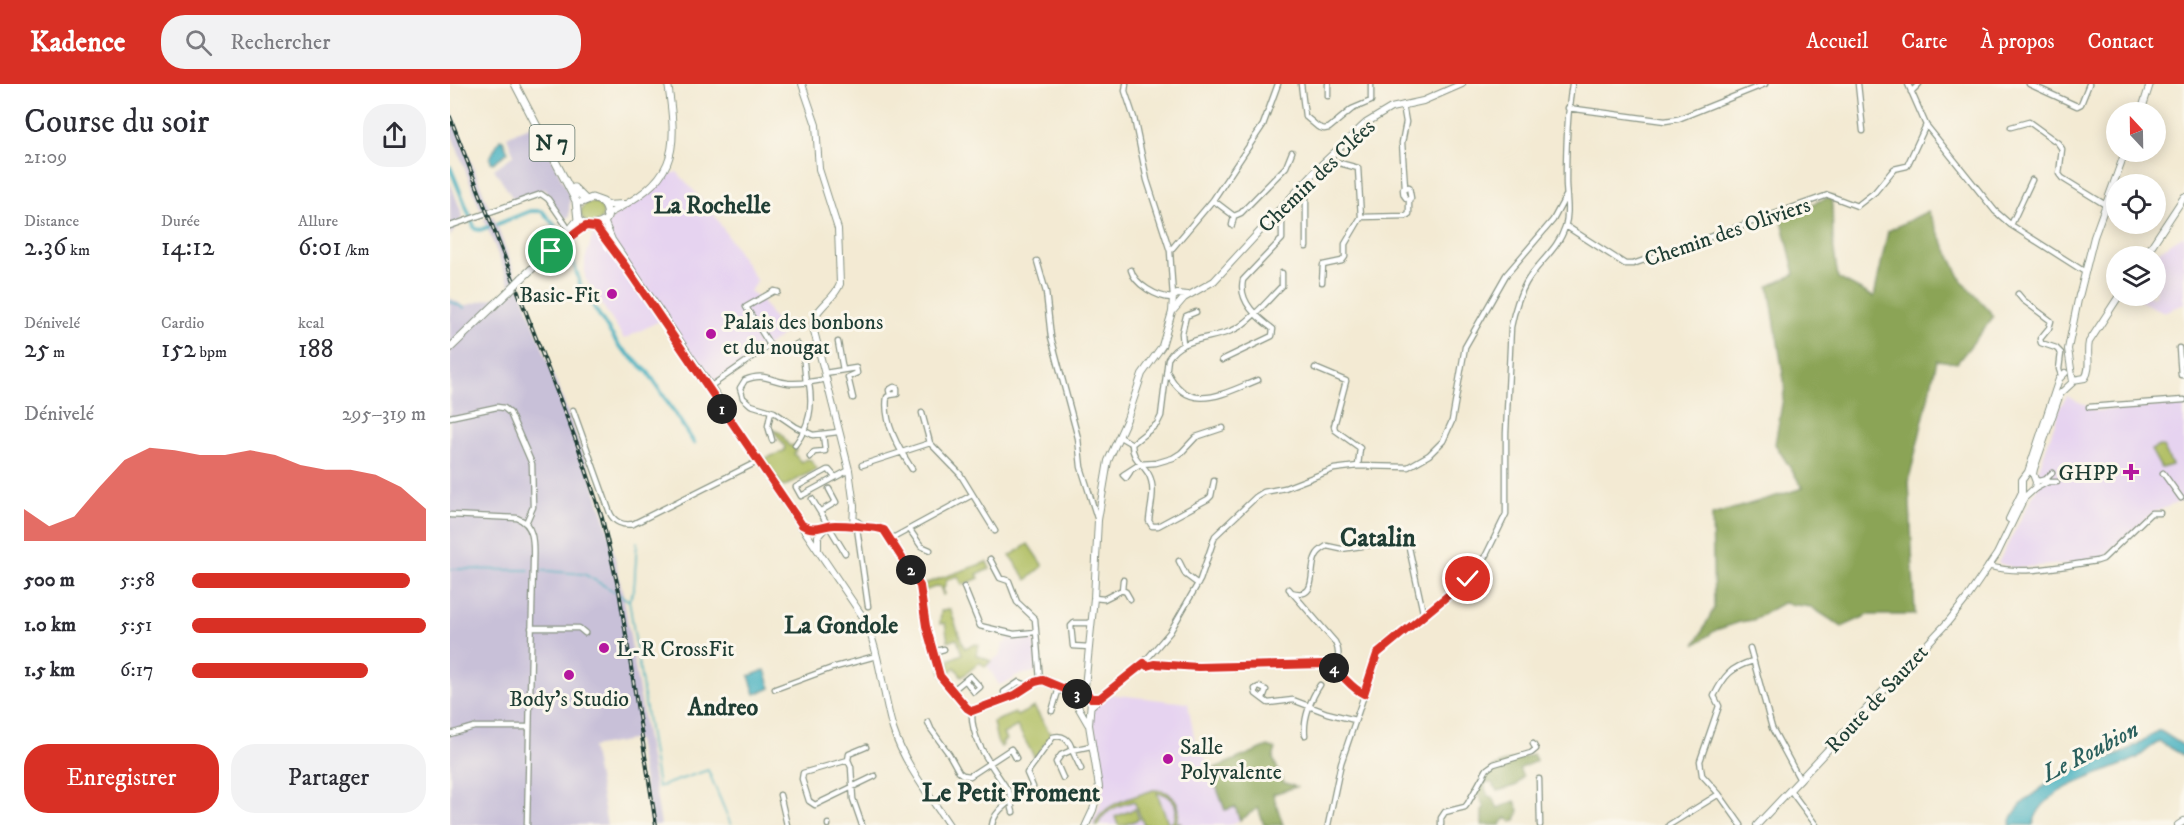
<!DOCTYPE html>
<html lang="fr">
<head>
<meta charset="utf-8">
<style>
  :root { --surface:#fff; --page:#f2f2f3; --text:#2b2b33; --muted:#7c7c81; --accent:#d93025 }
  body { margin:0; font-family:"IM FELL DW Pica",serif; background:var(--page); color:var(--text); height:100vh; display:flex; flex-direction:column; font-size:22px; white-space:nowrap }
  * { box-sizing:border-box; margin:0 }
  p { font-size:20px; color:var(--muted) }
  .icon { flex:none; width:33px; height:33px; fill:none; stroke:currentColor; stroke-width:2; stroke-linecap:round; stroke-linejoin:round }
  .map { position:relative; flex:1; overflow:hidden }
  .sheet { display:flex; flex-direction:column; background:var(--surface); width:450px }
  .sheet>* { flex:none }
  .needle { width:39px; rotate:338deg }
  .controls { position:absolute; left:1656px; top:18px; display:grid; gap:12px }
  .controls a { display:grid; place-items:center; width:60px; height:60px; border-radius:50%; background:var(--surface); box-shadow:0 3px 15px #0003; font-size:30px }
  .pin { position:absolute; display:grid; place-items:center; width:51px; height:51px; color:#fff; margin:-26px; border:3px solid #fff; border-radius:50%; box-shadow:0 2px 6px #0007 }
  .km { position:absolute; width:30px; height:30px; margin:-15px; border-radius:50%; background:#222; color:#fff; font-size:16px; line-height:30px; text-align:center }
  .round { display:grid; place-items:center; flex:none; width:63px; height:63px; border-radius:24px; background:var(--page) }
  .head { display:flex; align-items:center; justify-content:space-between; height:102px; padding:0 24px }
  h1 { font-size:33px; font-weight:600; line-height:45px }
  .figures { display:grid; grid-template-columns:repeat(3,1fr); gap:9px; height:102px; padding:6px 24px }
  .figures div { display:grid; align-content:center }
  .figures b { font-size:26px; font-weight:600 }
  .figures small { font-size:16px; font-weight:400 }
  .figures p { font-size:16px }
  .chart { height:168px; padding:12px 24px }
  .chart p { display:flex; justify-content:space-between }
  .chart svg { width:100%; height:108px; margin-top:6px; fill:var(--accent); opacity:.7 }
  .primary-button { display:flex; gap:12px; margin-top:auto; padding:12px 24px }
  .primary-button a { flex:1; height:69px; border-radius:24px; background:var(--accent); color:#fff; font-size:24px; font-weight:600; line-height:69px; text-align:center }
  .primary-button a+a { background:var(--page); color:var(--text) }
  ul { padding:0 24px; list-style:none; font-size:20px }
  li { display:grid; grid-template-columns:96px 72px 1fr; align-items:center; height:45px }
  li i { height:15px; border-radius:8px; background:var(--accent) }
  header { display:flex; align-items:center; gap:36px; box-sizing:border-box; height:84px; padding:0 30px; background:var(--accent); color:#fff }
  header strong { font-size:28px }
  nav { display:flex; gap:33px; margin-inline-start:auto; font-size:21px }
  .search { width:420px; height:54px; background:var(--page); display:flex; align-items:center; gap:15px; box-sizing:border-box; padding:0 21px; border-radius:24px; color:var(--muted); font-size:22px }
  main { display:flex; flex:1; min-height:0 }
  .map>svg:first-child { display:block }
  .built { fill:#e6d3f0 }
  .industrial { fill:#c8c0d8 }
  .green { fill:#afbd60; stroke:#677d4a; stroke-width:1.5 }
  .forest { fill:#8ba456; stroke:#557045; stroke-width:1.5 }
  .water { fill:#41aebe; stroke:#307679; stroke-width:1.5 }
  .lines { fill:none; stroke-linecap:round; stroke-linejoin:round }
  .stream { stroke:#41aebe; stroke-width:1.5 }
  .canal { stroke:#41aebe; stroke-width:4 }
  .street-casing { stroke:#899484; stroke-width:7 }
  .secondary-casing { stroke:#899484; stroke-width:8 }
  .primary-casing { stroke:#899484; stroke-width:9 }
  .street { stroke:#fff; stroke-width:4.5 }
  .secondary { stroke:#fff; stroke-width:6 }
  .primary { stroke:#fff; stroke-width:7 }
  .rail-casing { stroke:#1f3d34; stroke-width:4 }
  .rail { stroke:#fbf7ec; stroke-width:1.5; stroke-dasharray:4.5; stroke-linecap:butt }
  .primary-bridge-casing { stroke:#899484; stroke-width:9; stroke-linecap:butt }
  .primary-bridge { stroke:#fff; stroke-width:7 }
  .route-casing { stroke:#fff; stroke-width:12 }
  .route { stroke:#d93025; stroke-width:8 }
  .poi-dot { fill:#b5179e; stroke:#fbf7ec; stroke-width:2 }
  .labels { text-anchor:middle; stroke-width:6; stroke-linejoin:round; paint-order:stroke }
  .shield { fill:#fbf7ec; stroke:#61756b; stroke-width:1.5 }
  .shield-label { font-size:21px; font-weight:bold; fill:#1f3d34 }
  .street-label { font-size:22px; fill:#1f3d34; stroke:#fbf7ec }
  .poi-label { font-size:22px; fill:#1f3d34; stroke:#fbf7ec; text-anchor:start }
  .neighbourhood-label { font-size:24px; font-weight:bold; fill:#1f3d34; stroke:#fbf7ec }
  .water-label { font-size:24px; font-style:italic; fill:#295f5d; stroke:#fbf7ec }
  .quarter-label { font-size:26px; font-weight:bold; fill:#1f3d34; stroke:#fbf7ec }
</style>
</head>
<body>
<header>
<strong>Kadence</strong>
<div class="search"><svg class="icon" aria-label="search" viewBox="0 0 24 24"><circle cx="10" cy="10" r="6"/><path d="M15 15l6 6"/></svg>Rechercher</div>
<nav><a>Accueil</a><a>Carte</a><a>À propos</a><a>Contact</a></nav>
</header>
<main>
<section class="sheet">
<div class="head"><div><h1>Course du soir</h1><p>21:09</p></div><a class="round"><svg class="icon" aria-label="share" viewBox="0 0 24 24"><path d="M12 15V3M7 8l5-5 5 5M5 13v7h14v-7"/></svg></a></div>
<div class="figures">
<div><p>Distance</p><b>2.36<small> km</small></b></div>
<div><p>Durée</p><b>14:12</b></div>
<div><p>Allure</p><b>6:01<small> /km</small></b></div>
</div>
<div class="figures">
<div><p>Dénivelé</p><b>25<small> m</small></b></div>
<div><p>Cardio</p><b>152<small> bpm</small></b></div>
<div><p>kcal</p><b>188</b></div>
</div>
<div class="chart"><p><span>Dénivelé</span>295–319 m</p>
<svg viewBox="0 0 160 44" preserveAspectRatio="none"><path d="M0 44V31L10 38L20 34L30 22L40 11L50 6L60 7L70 9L80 9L90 7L100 9L110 13L120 15L130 15L140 17L150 22L160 31V44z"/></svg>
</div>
<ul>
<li><b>500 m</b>5:58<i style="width:93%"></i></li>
<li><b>1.0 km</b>5:51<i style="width:100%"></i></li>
<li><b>1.5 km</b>6:17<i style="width:75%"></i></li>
</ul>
<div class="primary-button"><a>Enregistrer</a><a>Partager</a></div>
</section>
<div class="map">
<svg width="1734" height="741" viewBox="0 0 1734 741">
  <rect width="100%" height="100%" fill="#fbf7ec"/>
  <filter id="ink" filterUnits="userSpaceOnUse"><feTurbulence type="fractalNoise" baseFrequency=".0167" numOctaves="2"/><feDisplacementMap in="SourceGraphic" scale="12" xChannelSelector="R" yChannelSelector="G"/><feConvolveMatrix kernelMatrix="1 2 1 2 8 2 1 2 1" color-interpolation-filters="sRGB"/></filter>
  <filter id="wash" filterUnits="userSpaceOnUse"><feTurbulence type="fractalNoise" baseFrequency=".008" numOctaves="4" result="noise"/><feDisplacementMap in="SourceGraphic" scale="24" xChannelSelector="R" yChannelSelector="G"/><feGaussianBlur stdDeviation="1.35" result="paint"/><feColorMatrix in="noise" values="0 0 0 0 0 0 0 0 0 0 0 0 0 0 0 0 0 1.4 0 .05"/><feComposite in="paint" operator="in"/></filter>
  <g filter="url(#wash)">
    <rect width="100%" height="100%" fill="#f3ead3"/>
    <!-- built -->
    <path class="built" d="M227 88 261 126 307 197 300 207 312 217 334 250 262 300 217 233 174 255 135 194V176L143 150 166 131 198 111 212 99 217 91Z
      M1734 151V220L1713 228 1688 216V212H1706V172H1701Z
      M1617 312 1646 327 1734 320V416L1702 429 1651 477 1564 484 1548 479 1588 402 1591 396 1587 390 1611 322Z
      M558 551H584L587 584 585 588 564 592V595L549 601 537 581 551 570 553 559H556Z
      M658 610 738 619 745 658 751 663 775 726 785 723 790 736 780 741H641L650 721 654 698 641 631 644 623Z"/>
    <!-- industrial -->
    <path class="industrial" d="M0 23 39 124 31 127 0 46Z
      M85 39 120 112 119 133 115 134 111 131 94 105 64 116 44 85 64 71 57 53Z
      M0 98 13 132 0 153Z
      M43 132 67 195 60 201 34 135Z
      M69 201 139 385 160 451 174 516 211 741H201L187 655 142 663 157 741H0V214L14 222 61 209Z"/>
    <!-- green -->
    <path class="green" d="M131 129a11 11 0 1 1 22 0a11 11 0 1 1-22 0Z
      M323 346 331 349 339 362 343 361 346 366 344 370 351 378 357 375 361 376 367 385 333 403 314 375 334 367 335 363Z
      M1709 362 1713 363 1722 381 1711 384 1701 366Z
      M578 460 593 482 577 496 560 472Z
      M537 478 540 485 527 490 529 494 512 501 508 492 497 496 493 506 495 510 493 511 491 503 488 502 474 507V500Z
      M500 525 514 564 526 560 529 561 526 571 541 577 535 583 530 578 512 593 505 583 493 593 490 584 500 581 499 576 512 570 507 555 498 557 495 539 490 540 491 527Z
      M584 623 601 651 585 674 567 642 553 650 556 656 552 658 553 661 551 663 547 657 543 638 565 629 567 632Z
      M703 706C723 705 735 722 725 740L730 738 731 740 720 741C732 727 725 710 707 709L719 741H694L684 717C670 722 653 725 648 741H645C652 719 683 714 703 706Z
      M685 725 689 735 674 741H668L665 733Z"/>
    <!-- forest -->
    <path class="forest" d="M1382 112 1383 160 1388 194 1424 213 1438 147 1478 127 1512 197 1544 232 1507 279 1487 276 1459 396 1465 531H1418L1392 543 1361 523 1333 519 1303 536 1290 538 1266 546 1245 561 1264 524 1262 431 1353 404 1325 360 1335 303 1319 202 1345 190 1331 132Z
      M818 662 826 665 823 674 833 698 846 703 823 710 833 741H814L808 724 790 736 785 723 775 726 760 686Z
      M1083 670 1086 677 1069 685 1073 692 1067 701 1048 707 1042 699 1035 698V704L1038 712 1042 713 1048 724 1065 717 1069 726 1066 736 1061 737 1056 734 1050 741H1032V726L1034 724 1027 707C1042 674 1053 681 1083 670Z"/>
    <!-- water -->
    <path class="water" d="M50 55 53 56 58 68 43 79 41 78 40 74Z
      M315 586 321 604 305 610 299 592Z
      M1709 646 1734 662V672L1710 658C1701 661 1695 669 1687 674 1656 691 1592 700 1583 741H1560C1564 714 1619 686 1643 678 1650 676 1658 675 1665 672 1681 666 1695 655 1709 646Z"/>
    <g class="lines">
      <!-- stream -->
      <path class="stream" d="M0 217 14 224
        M187 458 184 506 179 516 208 703 258 686 281 741
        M0 485 79 486
        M87 486 134 490 165 508
        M170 511 178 516"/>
      <!-- canal -->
      <path class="canal" d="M0 83 25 145 30 146 38 143
        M48 140 80 127H92L105 142
        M121 170 131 203 169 262 198 288 244 359"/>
    </g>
  </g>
  <g filter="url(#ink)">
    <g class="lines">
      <defs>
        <path id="street" d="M676 0 675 7 684 34 697 96 720 167 723 213
          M851 0 855 32 868 43 874 45 879 44 902 25 921 17V0
          M878 0V12
          M1408 0 1413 47
          M1458 0 1476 41 1545 127 1561 141 1635 188
          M1579 0 1627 22 1631 20 1639 0
          M1461 8 1469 0
          M953 21 956 38 952 59 955 103
          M1118 24 1215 37 1228 35 1315 0
          M1561 43 1579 38 1608 59 1612 65 1609 90 1612 94 1654 120
          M852 101 855 105 856 113V163
          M763 116 784 132 791 129 836 83 842 68
          M911 133 956 132 959 130V116L961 114 959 103 953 105C953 110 954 114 959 116
          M782 141 784 132
          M1561 141 1582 96
          M0 142 91 110 98 115 120 147
          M1116 142 1175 180H1183L1378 111 1407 122 1425 108 1444 85 1457 82 1476 41
          M720 167 763 116 813 41 828 0
          M587 177 596 208 601 253 628 354 631 383 647 434
          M681 186C685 201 707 213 722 214
          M872 198 873 181 892 177 895 173V160L911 133 908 84 882 77 875 79
          M1568 210 1573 216 1601 237 1599 244 1590 255 1591 259 1606 264 1611 269 1609 285 1611 291
          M388 258 393 286
          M733 261 732 249 736 232 746 228
          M1729 264 1731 291H1734
          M334 268 347 260 353 269 356 299
          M772 276 822 252 823 245C808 234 788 218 793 196L832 155V133L828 126
          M865 284 896 297 884 342 885 346 910 364 908 382
          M717 287C738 332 774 309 808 296
          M375 289 406 284 407 289 398 293 403 314
          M377 295C363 298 351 300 338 299 319 297 315 288 295 296L290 304 293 314 301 321 324 328 346 343 363 351 388 348
          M261 302 320 261 296 223 324 207 328 208
          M440 311 447 310V304L444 303 439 306 440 311 437 313C433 338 449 365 462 385
          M1639 323 1734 316
          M123 326 160 429C164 438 173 442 183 440L309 377
          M321 327 318 342 322 356
          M472 329 480 359 510 390 545 447
          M0 333 47 323 54 324 60 329 82 380 83 423 76 439
          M670 353 682 360
          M682 360 707 340 711 332 718 275C732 250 770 257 792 241 807 230 819 215 832 202V189
          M682 360C682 374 691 378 698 389 707 404 700 422 699 437L702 442H708L758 415 761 412 764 397
          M345 361C360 341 363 323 359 299
          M360 373 364 368 375 367 373 350
          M412 381 480 359
          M680 388 676 394 673 391 690 380 706 379 723 374 731 369 746 353 773 344
          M1713 389 1731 414
          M385 393 379 386H377L346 403 351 412 399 386
          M1586 396 1589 397 1596 395 1602 389
          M1583 406 1598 398H1607
          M362 415 395 469
          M371 427 386 418 379 405
          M0 431 67 434C87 441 83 465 83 482L77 741
          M407 437 414 442 434 446 470 502 476 542 490 592 517 624 522 627
          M407 444 418 522
          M460 446 471 462 480 466
          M441 455 522 411
          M540 475 550 494 559 497 567 518 585 535 590 596
          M729 477 736 491 748 500
          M1538 482C1574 492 1611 482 1647 477L1653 475 1701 429H1710
          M514 503 530 542 564 550 586 548
          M839 505 885 558C890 568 889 574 884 584
          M672 506 676 508 680 515
          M841 508C869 517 858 486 866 472 868 467 872 465 877 462L891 465 954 456 958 459 974 533
          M644 514 654 515 672 506 673 496
          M81 544H129L135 549
          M639 563 623 562 621 542 624 539H641
          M1300 564 1322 644 1350 696
          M483 568 494 565
          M694 579 697 582 704 580 748 583 874 580C891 585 898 603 914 610
          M590 596 614 607 627 618
          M598 597 629 611
          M325 605 382 584 426 572
          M502 607 520 592 530 603 524 608 515 596
          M650 614 690 583 720 548 750 496 765 452 806 413 814 408 835 404 884 385 908 382 958 383 979 371 993 357 1002 337 1015 263 1056 191 1103 136 1116 112
          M813 614 816 606 809 603 805 605 806 610 818 619 843 616 877 629 905 636
          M556 615 554 608 569 598 579 602
          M522 627C520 658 545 685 560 710 564 717 560 721 563 728
          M522 627 565 611 590 596
          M602 627 609 604
          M478 638 481 645 499 670 509 688 513 691 520 692 561 665 566 674
          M0 650 24 643H79
          M855 651C853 635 861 614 870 601
          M416 663 399 670 398 676 353 689 352 695 359 717 365 721 425 692
          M398 676 401 683 403 715 412 741
          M613 694 606 678 611 671 622 666 631 685
          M1089 695 1090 741
          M1340 706 1366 741
          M330 711 337 741
          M378 740V741
          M542 741C544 724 569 711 583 703L577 689 603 653C613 650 620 656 622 666L641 662
          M878 741 891 679 928 570 1018 495 1036 471 1056 430V349L1061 243C1064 228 1068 213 1076 199 1087 179 1108 166 1115 143 1120 129 1116 112 1116 97 1116 64 1117 32 1122 0
          M991 741V734L995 728 1015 723 1018 719 1037 685 1044 680 1081 669 1086 665 1083 660
          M1219 741 1269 710
          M1291 741 1269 710 1252 691 1250 677 1269 622 1264 612C1274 592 1281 583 1303 577"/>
        <path id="secondary" d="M352 0 366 41 369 85 388 145 390 200C384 217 363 224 363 243L399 386 404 422 403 443 388 441
          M1691 28 1700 0
          M155 121 174 120
          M156 131C225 96 229 73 218 0
          M154 137 162 156 272 319
          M146 143 176 183 413 533C429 562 433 612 443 645 454 679 479 711 499 741
          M1695 172 1734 113
          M1629 213 1644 153 1675 68
          M722 228 734 214 764 197 870 82 916 39 941 24 973 17 1012 0
          M1623 296 1635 294C1642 284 1636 270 1639 258L1669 212
          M1559 435 1572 408V396L1578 388 1609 295 1615 289
          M354 442 365 445 390 440
          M368 464V452L375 444
          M635 603 641 617 639 641 649 703 643 726 636 741
          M632 610 635 603 644 514 648 436 658 377 677 335 692 290 712 262 722 228 723 213 727 210 738 211
          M634 610 629 611 627 621 638 640
          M641 622 650 614
          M1307 741 1497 539 1517 514 1547 470 1574 414 1585 404 1586 398 1583 390 1584 385 1610 310 1623 298 1618 265 1629 211
          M1728 741 1734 737"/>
        <path id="primary" d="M65 0 126 117 128 136 136 142
          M124 104 135 115
          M115 152 128 136
          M101 167C110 160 119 152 129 146 139 140 169 144 153 118L142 114 132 118
          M72 194 103 165
          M0 264 59 207"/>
      </defs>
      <!-- street casing -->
      <use href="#street" class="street-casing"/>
      <!-- secondary casing -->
      <use href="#secondary" class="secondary-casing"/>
      <!-- primary casing -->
      <use href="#primary" class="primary-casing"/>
      <!-- street -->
      <use href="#street" class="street"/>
      <!-- secondary -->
      <use href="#secondary" class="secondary"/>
      <!-- primary -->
      <use href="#primary" class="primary"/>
      <defs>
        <path id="rail" d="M0 33 128 362 152 434 169 507 206 741"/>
      </defs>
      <!-- rail casing -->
      <use href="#rail" class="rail-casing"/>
      <!-- rail -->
      <use href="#rail" class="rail"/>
      <defs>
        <path id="primary-bridge" d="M59 207 72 194"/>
      </defs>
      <!-- primary-bridge casing -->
      <use href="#primary-bridge" class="primary-bridge-casing"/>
      <!-- primary-bridge -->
      <use href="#primary-bridge" class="primary-bridge"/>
    </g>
  </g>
  <g class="lines" filter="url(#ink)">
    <defs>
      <path id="route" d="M101 167 131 145 136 142 146 143 176 183 352 441C367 449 371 441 385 441 394 441 428 443 434 446L470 502 476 542 490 592 517 624 522 627 565 611 585 598 593 596 629 611 638 610 640 614H650L694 579 697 582 704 580 748 583 874 580C891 585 898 603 914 610L927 570 1018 495"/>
    </defs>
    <!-- route casing -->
    <use href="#route" class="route-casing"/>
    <!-- route -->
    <use href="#route" class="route"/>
  </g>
  <!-- markers -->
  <g class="poi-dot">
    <circle cx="162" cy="210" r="6"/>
    <circle cx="261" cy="250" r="6"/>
    <path d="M1678 379h6v6h6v6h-6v6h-6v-6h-6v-6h6z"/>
    <circle cx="154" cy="564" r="6"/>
    <circle cx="119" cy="591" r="6"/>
    <circle cx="718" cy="675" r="6"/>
  </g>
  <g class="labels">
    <!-- shield labels -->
    <rect class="shield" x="79.5" y="41" width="45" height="36" rx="4.5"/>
    <g class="shield-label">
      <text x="102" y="66">N 7</text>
    </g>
    <!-- street labels -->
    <g class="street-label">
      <text transform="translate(866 91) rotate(-44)" y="8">Chemin des Clées</text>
      <text transform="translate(1277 147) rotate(-19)" y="8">Chemin des Oliviers</text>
      <text transform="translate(1426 614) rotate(-47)" y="8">Route de Sauzet</text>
    </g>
    <!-- poi labels -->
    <g class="poi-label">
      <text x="150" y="218" text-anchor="end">Basic-Fit</text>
      <text x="273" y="245">Palais des bonbons<tspan x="273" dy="25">et du nougat</tspan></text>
      <text x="1668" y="396" text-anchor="end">GHPP</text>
      <text x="166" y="572">L-R CrossFit</text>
      <text x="119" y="622" text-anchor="middle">Body's Studio</text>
      <text x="730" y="670">Salle<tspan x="730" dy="25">Polyvalente</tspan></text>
    </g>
    <!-- neighbourhood labels -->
    <g class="neighbourhood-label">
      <text x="262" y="129">La Rochelle</text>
      <text x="391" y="549">La Gondole</text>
      <text x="273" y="631">Andreo</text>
    </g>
    <!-- water labels -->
    <g class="water-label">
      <text transform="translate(1640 667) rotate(-27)" y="8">Le Roubion</text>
    </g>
    <!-- quarter labels -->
    <g class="quarter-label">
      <text x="928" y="462">Catalin</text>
      <text x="561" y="717">Le Petit Froment</text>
    </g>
  </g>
</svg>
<div class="controls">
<a><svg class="needle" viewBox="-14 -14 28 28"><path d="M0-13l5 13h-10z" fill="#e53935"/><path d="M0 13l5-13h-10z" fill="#7c7c81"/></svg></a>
<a><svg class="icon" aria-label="locate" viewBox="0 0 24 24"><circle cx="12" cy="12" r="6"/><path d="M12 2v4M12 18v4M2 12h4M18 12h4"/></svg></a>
<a><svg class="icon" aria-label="layers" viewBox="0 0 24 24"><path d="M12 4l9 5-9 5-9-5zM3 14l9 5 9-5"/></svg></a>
</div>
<div class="pin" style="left:101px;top:167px;background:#1e9e55"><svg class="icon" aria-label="arrive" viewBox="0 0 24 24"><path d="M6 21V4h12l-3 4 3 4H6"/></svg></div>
<div class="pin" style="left:1018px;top:495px;background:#d93025"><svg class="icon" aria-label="check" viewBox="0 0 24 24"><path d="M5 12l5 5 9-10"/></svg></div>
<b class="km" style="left:272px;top:325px">1</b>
<b class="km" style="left:461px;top:486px">2</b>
<b class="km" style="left:627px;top:610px">3</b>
<b class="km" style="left:884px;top:584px">4</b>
</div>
</main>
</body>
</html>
